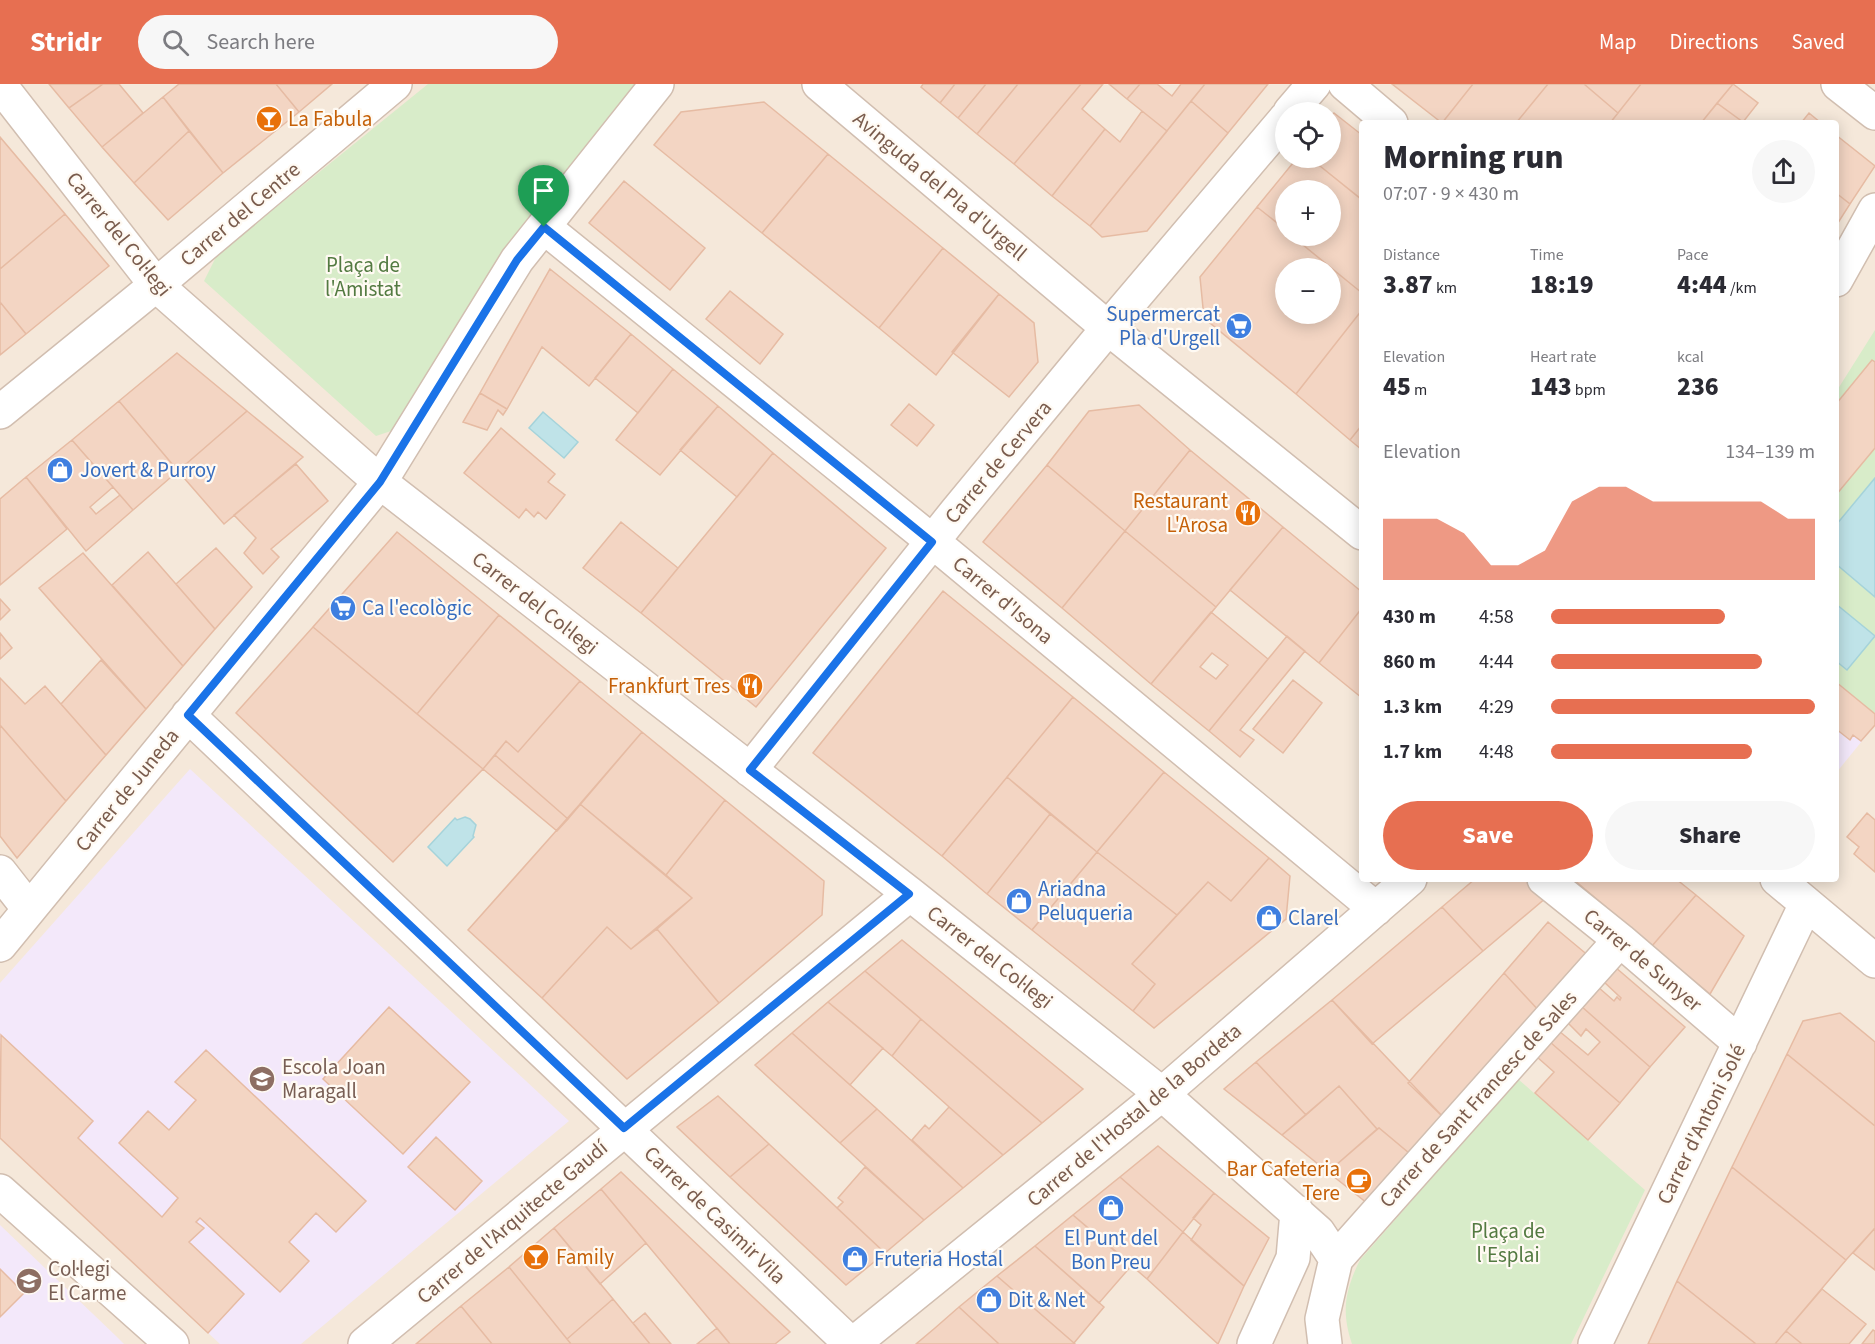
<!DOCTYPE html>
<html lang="en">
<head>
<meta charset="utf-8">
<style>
  :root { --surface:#fff; --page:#f7f7f7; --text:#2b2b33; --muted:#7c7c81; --accent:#e76f51 }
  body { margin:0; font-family:"Source Sans 3",sans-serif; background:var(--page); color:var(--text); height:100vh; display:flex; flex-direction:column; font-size:22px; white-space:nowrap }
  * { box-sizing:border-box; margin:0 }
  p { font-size:20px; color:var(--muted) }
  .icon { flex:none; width:33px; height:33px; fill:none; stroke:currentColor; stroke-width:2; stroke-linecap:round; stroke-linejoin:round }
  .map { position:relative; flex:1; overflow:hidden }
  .panel { position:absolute; left:1359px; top:36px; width:480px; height:762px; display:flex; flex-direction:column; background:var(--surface); border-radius:6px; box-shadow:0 3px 15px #0003 }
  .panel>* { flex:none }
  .tools { position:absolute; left:1275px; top:18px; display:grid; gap:12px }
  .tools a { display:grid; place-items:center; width:66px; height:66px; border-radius:50%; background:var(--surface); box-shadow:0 3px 15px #0003; font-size:30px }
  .pin { position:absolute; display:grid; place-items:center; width:51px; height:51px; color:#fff; margin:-62px -26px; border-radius:50% 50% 50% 0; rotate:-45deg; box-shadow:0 0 6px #0007 }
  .pin .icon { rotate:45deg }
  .round { display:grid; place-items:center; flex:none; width:63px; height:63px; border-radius:32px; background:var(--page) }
  .summary { display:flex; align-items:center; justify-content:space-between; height:102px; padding:0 24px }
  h1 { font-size:33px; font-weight:800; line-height:45px }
  .metrics { display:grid; grid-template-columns:repeat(3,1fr); gap:9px; height:102px; padding:6px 24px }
  .metrics div { display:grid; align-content:center }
  .metrics b { font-size:26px; font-weight:800 }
  .metrics small { font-size:16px; font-weight:400 }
  .metrics p { font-size:16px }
  .chart { height:168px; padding:12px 24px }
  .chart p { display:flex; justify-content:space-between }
  .chart svg { width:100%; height:108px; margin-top:6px; fill:var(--accent); opacity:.7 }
  .action { display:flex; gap:12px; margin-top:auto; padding:12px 24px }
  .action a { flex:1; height:69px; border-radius:36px; background:var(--accent); color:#fff; font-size:24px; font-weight:800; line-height:69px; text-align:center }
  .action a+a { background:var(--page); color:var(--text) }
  ul { padding:0 24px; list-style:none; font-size:20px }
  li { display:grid; grid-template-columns:96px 72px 1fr; align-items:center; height:45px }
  li i { height:15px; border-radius:8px; background:var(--accent) }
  header { display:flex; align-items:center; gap:36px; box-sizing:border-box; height:84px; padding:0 30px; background:var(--accent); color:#fff }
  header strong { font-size:28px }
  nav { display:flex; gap:33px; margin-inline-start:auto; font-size:21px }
  .search { width:420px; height:54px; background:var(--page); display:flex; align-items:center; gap:15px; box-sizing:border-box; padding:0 21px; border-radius:33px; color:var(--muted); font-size:22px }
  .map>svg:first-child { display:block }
  .residential { fill:#f5e8da; fill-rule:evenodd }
  .education { fill:#f3e8fa }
  .green { fill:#d8ecc9 }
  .water { fill:#bfe3e8; stroke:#a5d3da; stroke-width:1.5 }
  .building { fill:#f3d5c3; stroke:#e6bba3; stroke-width:1.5; fill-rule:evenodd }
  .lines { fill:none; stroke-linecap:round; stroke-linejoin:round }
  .minor-casing { stroke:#d1beb0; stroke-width:36 }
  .minor { stroke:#fff; stroke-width:33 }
  .route-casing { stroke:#fff; stroke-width:12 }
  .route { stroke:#1a73e8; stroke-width:8 }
  .labels { text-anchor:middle; stroke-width:4.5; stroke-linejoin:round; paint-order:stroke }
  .food-label { font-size:21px; fill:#c56008; stroke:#fffaf3; text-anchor:end }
  .street-label { font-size:21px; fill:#7a5c4d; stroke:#fffaf3 }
  .park-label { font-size:21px; fill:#537a41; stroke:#fffaf3 }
  .shop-label { font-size:21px; fill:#366cbe; stroke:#fffaf3; text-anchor:start }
  .education-label { font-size:21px; fill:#785e54; stroke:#fffaf3; text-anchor:start }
</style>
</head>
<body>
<header>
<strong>Stridr</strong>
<div class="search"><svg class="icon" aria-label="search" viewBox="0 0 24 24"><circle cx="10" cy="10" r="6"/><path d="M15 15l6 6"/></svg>Search here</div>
<nav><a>Map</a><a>Directions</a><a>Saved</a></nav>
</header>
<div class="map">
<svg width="1875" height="1260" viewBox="0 0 1875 1260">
  <rect width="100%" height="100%" fill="#fdf6ec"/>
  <!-- residential -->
  <path class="residential" d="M0 0H1875V1260H0ZM1286 28H1330V74H1286ZM1362 39H1836V795H1362ZM1286 106H1330V152H1286ZM1286 184H1330V230H1286Z"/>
  <!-- education -->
  <path class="education" d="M1836 598 1875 630V641L1836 689Z
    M190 685 569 1037 301 1260H220L0 1054V899Z
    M0 1141 116 1252 124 1260H0Z"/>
  <!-- green -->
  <path class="green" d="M428 0H638L394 346 376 352 204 197 217 171Z
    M1875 246V630L1836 598V308Z
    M1518 995 1645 1106 1571 1260H1352C1341 1228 1345 1206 1360 1176Z"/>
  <!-- water -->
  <path class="water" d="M543 328 578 358 564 374 529 344Z
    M1875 394V513L1836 480V441Z
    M1836 520 1875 552 1847 586 1836 577Z
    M465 733 470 735 476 741 473 752 474 753 447 782 428 763 455 734 457 736Z"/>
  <!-- building -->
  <path class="building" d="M49 0H103L69 24Z
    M103 0H119L143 29 102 63 69 24Z
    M179 0H276L299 28 223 89 163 13Z
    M276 0H332L299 28Z
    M923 0H955L940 19 921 3Z
    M955 0H986L958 34 940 19Z
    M986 0H1018L977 50 958 34Z
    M1018 0H1081L1014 80 977 50Z
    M1081 0H1103L1082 25 1105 45 1052 112 1014 80Z
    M1109 0H1140L1127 15Z
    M1140 0H1157L1172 12 1181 0H1205L1167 47 1127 15Z
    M1205 0H1268L1228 49 1191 17Z
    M1392 0H1473L1442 39Z
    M1473 0H1548L1516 39H1442Z
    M1548 0H1584L1618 29 1610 39H1516Z
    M1584 0H1641L1618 29Z
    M1641 0H1733L1701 39H1610Z
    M1733 0 1758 19 1743 38 1717 19Z
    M163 13 189 47 134 99 102 63Z
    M1191 17 1228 49 1147 147 1102 153 1090 142Z
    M764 18 828 70 762 149 654 61 681 28Z
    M1717 19 1743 38 1744 39H1701Z
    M1142 27 1167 47 1090 142 1052 112 1105 45 1120 58Z
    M1334 29 1362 51V112L1360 114 1310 74H1330V33Z
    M1809 29 1821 39H1801Z
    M189 47 223 89 168 136 134 99Z
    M1836 51 1875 82 1850 120 1836 109Z
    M0 53 65 130 0 185Z
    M828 70 943 164 879 244 762 149Z
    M1297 74H1310L1362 116V209L1292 152H1330V106H1286V146L1257 123Z
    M624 97 705 164 670 206 589 139Z
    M1836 109 1850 120 1836 142Z
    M1257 123 1286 146V152H1292L1362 209V226L1296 310 1204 234 1200 193ZM1286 184H1330V230H1286Z
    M65 130 109 182 26 250 0 218V185Z
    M943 164 999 210 936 291 879 244Z
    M550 185 631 250 589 302 542 263 507 325 480 309Z
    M730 207 783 250 760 280 706 235Z
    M999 210 1034 239 1038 278 1009 313 952 268Z
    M0 218 26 250 0 271Z
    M1362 226V341L1350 356 1296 310Z
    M631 250 673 285 638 329 595 294Z
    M177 269 247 327 178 387 119 317Z
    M1872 276 1875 278V364L1836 411V320Z
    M673 285 718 322 660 391 616 356Z
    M480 309 507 325 503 331 498 326 487 346 463 338Z
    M119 317 178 387 133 426 72 356Z
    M909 320 934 341 917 362 891 341Z
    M1139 321 1190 366 1125 447 1047 381 1089 327Z
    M718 322 773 369 737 413 680 366Z
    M247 327 303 373 224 440 178 387Z
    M1362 341V366L1350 356Z
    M501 344 555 390 548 398 565 411 546 435 538 428 534 433 526 425 519 434 464 389Z
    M72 356 113 403 90 423 96 430 120 411 133 426 86 467 26 393Z
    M1190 366 1283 443 1216 523 1125 447Z
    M773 369 886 464 756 623 641 529Z
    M296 380 328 417 271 465 279 473 263 490 244 469 256 454 234 431Z
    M1047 381 1125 447 1062 524 983 458Z
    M26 393 67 445 0 501V415Z
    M621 438 678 484 641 529 583 484Z
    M1283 443 1362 508V524L1319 579 1230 506Z
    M1125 447 1216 523 1151 600 1062 524Z
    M397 448 499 531 417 630 313 543Z
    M216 464 252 503 215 545 176 500Z
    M148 468 215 545 183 582 112 501Z
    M83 469 183 582 146 625 39 504Z
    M943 507 1073 613 942 772 813 669Z
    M0 515 10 526 0 536Z
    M1362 524V614L1319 579Z
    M1211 528 1268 575 1209 647 1151 600ZM1212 569 1228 581 1216 595 1200 583Z
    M499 531 580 597 518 668 506 657 483 685 417 630Z
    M313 543 483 685 393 778 236 629Z
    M0 549 12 564 0 575Z
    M1287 552 1305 567 1240 646 1254 656 1240 673 1209 647Z
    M101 576 146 625 106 671 61 620Z
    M0 594 25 620 45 602 106 671 66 717 0 641Z
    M1293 596 1322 619 1283 669 1253 645Z
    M580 597 642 648 568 735 495 671 506 657 518 668Z
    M1836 598 1875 630V641L1861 657 1853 651 1850 656 1836 645Z
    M1073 613 1164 688 1097 768 1007 693Z
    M0 641 66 717 17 774 0 752Z
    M642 648 725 716 666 791 580 720Z
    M495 671 568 735 557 747 483 685Z
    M1164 688 1269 774 1231 817 1208 798 1177 831 1097 768Z
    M1007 693 1050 730 987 810 942 772Z
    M725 716 824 797 822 831 719 919 657 845 692 814 666 791Z
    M580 720 692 814 631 865 607 843 542 914 468 846Z
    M1867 729 1875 736V788L1854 770 1859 763 1847 753Z
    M1050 730 1097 768 1032 846 987 810Z
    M1097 768 1177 831 1132 880 1155 900 1133 927 1032 846Z
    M1269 774 1290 792 1286 835 1154 944 1133 927 1155 900 1132 880 1208 798 1231 817Z
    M1475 795H1526L1547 813 1483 867 1442 823Z
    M1573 795H1676L1696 811 1652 862Z
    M1696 811 1744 852 1710 910 1652 862Z
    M1442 823 1483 867 1372 960 1332 916Z
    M1548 838 1590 873 1541 929 1504 889Z
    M607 843 631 865 657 845 719 919 627 995 542 914Z
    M902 856 987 926 1083 1005 1042 1039 865 887Z
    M1615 883 1685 943 1650 983 1581 922 1598 903 1614 917 1617 913 1620 916 1621 914 1603 897Z
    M865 887 921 935 892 972 828 918Z
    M1504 889 1541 929 1447 1037 1408 999Z
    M1332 916 1447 1037 1415 1074 1379 1044 1377 1045 1339 1002 1306 1031 1256 978Z
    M828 918 883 964 850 1001 792 949Z
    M1581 922 1650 983 1620 1019 1550 958 1559 947 1588 971 1600 958 1586 945 1581 952 1567 938Z
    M389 923 470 998 403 1070 323 995Z
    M1840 929 1875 958V1042L1787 970 1803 937Z
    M921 935 1042 1039 1003 1071 892 972Z
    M792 949 877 1025 840 1059 755 981Z
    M1 951 93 1037 78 1054 162 1133 178 1114 119 1059 148 1027 169 1046 196 1016 175 998 206 966 366 1117 336 1148 316 1129 289 1158 309 1177 280 1208 200 1134 196 1138 204 1144 189 1158 244 1210 208 1249 0 1054Z
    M1550 958 1620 1019 1588 1056 1535 1009 1554 988 1537 973Z
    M1787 970 1875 1042V1144L1846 1176 1732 1083Z
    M1256 978 1306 1031 1282 1051 1224 1005Z
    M1339 1002 1377 1045 1328 1088 1282 1051Z
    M718 1012 769 1060 730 1093 677 1043Z
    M949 1023 1003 1071 963 1104 912 1056 925 1041 929 1045Z
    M877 1025 963 1104 924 1136 840 1059Z
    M1379 1044 1415 1074 1372 1123 1328 1088Z
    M436 1053 482 1097 455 1126 408 1083Z
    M769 1060 885 1169 846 1201 730 1093Z
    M1158 1062 1214 1109 1183 1148 1120 1093Z
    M865 1083 924 1136 885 1169 837 1124 843 1118 838 1114Z
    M1732 1083 1846 1176 1775 1260H1756L1677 1197Z
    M621 1088 704 1167 790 1248 775 1260H730L601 1105Z
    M1120 1093 1183 1148 1147 1195 1073 1131Z
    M601 1105 646 1159 600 1200 554 1144Z
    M1214 1109 1269 1154 1244 1202 1191 1156 1201 1141 1193 1134Z
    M1073 1131 1132 1181 1099 1219 1035 1162Z
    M554 1144 613 1215 567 1255 509 1183Z
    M1875 1144V1186L1853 1169Z
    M1183 1148 1244 1202 1218 1260 1147 1195Z
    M1035 1162 1104 1223 1074 1259 997 1192Z
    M509 1183 567 1255 571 1260H492L461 1222Z
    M0 1185 24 1209 0 1233Z
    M997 1192 1074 1259 1075 1260H999L959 1223Z
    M1677 1197 1756 1260H1648Z
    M1822 1205 1866 1240 1849 1260H1802L1786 1247Z
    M613 1215 650 1260H571L567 1255Z
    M461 1222 492 1260H416L436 1243Z
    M959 1223 999 1260H916L935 1244Z
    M645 1229 671 1260H650L633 1239Z
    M717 1244 730 1260H697Z
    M1873 1246 1875 1247V1260H1862Z
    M1786 1247 1802 1260H1775Z"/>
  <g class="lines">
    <defs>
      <path id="minor" d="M819 0 1108 244 1362 449
        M1345 0 1391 39
        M1838 0 1875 29
        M0 1 156 201 380 398 910 810 1162 1010 1318 1148 1336 1175
        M1290 28 1314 0
        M544 143 932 457 1376 825
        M1836 196 1875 126
        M0 328 156 201 395 0
        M188 631 851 1260
        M750 686 956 428 1108 244 1286 34
        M0 788 29 825
        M1544 795 1620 856 1740 959
        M1777 795 1875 877
        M0 861 380 398 517 176 657 0
        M0 1107 172 1260
        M365 1260 910 810
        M853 1260 1162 1010 1410 795
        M1254 1260 1293 1174 1297 1128
        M1325 1260 1322 1235 1336 1175 1620 856
        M1595 1260 1806 820"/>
    </defs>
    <!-- minor casing -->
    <use href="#minor" class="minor-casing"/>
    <!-- minor -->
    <use href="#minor" class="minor"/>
  </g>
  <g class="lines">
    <defs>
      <path id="route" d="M544 143 932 458 750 686 909 810 624 1044 188 631 380 398 517 176Z"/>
    </defs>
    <!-- route casing -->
    <use href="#route" class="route-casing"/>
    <!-- route -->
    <use href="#route" class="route"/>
  </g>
  <!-- icons -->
  <defs>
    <symbol id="bar-disc" viewBox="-11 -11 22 22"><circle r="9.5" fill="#e8710a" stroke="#fffaf3"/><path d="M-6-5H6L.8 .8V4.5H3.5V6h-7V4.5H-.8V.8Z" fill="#fff"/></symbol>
    <symbol id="supermarket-disc" viewBox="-11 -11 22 22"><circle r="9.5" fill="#3f7fe0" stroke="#fffaf3"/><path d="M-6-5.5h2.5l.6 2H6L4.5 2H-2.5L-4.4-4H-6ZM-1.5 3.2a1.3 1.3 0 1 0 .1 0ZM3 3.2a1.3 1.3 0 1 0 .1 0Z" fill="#fff"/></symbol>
    <symbol id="shop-disc" viewBox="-11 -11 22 22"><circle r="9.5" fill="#3f7fe0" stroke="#fffaf3"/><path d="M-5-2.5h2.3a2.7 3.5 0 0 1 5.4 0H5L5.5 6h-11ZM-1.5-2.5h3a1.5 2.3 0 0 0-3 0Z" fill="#fff"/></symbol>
    <symbol id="restaurant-disc" viewBox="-11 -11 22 22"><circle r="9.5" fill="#e8710a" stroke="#fffaf3"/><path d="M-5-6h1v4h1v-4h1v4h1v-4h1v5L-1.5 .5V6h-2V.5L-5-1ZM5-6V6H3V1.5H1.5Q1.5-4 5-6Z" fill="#fff"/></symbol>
    <symbol id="school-disc" viewBox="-11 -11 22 22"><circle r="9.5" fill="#8d6e63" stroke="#fffaf3"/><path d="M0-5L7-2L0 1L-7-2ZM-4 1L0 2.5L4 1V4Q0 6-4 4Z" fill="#fff"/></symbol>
    <symbol id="cafe-disc" viewBox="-11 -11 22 22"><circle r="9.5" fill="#e8710a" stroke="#fffaf3"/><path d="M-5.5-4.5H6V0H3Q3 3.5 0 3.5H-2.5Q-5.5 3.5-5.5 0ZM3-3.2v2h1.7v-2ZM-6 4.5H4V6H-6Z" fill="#fff"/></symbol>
  </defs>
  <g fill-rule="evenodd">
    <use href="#bar-disc" x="254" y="20" width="30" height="30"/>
    <use href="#supermarket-disc" x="1224" y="227" width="30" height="30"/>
    <use href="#shop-disc" x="45" y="371" width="30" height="30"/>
    <use href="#restaurant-disc" x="1233" y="414" width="30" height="30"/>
    <use href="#supermarket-disc" x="328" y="509" width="30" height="30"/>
    <use href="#restaurant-disc" x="735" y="587" width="30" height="30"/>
    <use href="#shop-disc" x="1004" y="802" width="30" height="30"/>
    <use href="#shop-disc" x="1254" y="819" width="30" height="30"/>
    <use href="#school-disc" x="247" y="980" width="30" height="30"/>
    <use href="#cafe-disc" x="1344" y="1082" width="30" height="30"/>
    <use href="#shop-disc" x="1096" y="1109" width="30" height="30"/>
    <use href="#bar-disc" x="521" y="1158" width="30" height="30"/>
    <use href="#shop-disc" x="840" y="1160" width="30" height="30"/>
    <use href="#school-disc" x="14" y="1182" width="30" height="30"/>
    <use href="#shop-disc" x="974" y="1201" width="30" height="30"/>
  </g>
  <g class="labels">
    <!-- food labels -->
    <g class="food-label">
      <text x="288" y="42" text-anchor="start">La Fabula</text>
      <text x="1228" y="424">Restaurant<tspan x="1228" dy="24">L'Arosa</tspan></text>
      <text x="730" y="609">Frankfurt Tres</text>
      <text x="1340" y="1092">Bar Cafeteria<tspan x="1340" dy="24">Tere</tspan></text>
      <text x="556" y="1180" text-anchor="start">Family</text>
    </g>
    <!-- street labels -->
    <g class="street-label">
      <text transform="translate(940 102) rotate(40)" y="7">Avinguda del Pla d'Urgell</text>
      <text transform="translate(240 130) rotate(-40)" y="7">Carrer del Centre</text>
      <text transform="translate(119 150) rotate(51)" y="7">Carrer del Col·legi</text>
      <text transform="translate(998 378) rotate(-50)" y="7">Carrer de Cervera</text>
      <text transform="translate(1003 516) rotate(40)" y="7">Carrer d'Isona</text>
      <text transform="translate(535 519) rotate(38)" y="7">Carrer del Col·legi</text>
      <text transform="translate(127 706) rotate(-51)" y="7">Carrer de Juneda</text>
      <text transform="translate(990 873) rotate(38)" y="7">Carrer del Col·legi</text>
      <text transform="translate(1643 876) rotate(40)" y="7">Carrer de Sunyer</text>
      <text transform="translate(1478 1015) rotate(-48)" y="7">Carrer de Sant Francesc de Sales</text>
      <text transform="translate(1134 1031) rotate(-40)" y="7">Carrer de l'Hostal de la Bordeta</text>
      <text transform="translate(1701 1040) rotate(-64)" y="7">Carrer d'Antoni Solé</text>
      <text transform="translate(715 1131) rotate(44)" y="7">Carrer de Casimir Vila</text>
      <text transform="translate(512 1138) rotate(-40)" y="7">Carrer de l'Arquitecte Gaudí</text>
    </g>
    <!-- park labels -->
    <g class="park-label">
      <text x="363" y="188">Plaça de<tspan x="363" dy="24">l'Amistat</tspan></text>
      <text x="1508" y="1154">Plaça de<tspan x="1508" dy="24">l'Esplai</tspan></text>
    </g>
    <!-- shop labels -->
    <g class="shop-label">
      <text x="1220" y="237" text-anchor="end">Supermercat<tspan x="1220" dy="24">Pla d'Urgell</tspan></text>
      <text x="80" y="393">Jovert &amp; Purroy</text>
      <text x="362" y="531">Ca l'ecològic</text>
      <text x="1038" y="812">Ariadna<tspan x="1038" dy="24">Peluqueria</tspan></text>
      <text x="1288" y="841">Clarel</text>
      <text x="1111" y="1161" text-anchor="middle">El Punt del<tspan x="1111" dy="24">Bon Preu</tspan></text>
      <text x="874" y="1182">Fruteria Hostal</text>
      <text x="1008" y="1223">Dit &amp; Net</text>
    </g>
    <!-- education labels -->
    <g class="education-label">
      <text x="282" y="990">Escola Joan<tspan x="282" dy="24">Maragall</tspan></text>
      <text x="48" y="1192">Col·legi<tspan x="48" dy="24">El Carme</tspan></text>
    </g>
  </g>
</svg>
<div class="tools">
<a><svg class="icon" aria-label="locate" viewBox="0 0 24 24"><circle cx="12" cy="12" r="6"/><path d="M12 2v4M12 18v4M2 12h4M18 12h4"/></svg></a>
<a>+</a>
<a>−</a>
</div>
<div class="pin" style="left:544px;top:143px;background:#1e9e55"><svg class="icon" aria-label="arrive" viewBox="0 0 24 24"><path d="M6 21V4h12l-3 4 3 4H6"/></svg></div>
<section class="panel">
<div class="summary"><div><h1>Morning run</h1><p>07:07 · 9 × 430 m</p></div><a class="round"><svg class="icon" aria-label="share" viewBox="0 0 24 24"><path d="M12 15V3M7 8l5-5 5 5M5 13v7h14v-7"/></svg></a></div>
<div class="metrics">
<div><p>Distance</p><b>3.87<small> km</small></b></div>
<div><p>Time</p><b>18:19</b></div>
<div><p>Pace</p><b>4:44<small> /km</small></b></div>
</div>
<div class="metrics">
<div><p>Elevation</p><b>45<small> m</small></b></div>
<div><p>Heart rate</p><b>143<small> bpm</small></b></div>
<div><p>kcal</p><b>236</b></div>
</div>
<div class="chart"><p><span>Elevation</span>134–139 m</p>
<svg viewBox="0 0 160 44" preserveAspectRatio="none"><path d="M0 44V19L10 19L20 19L30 25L40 38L50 38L60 32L70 12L80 6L90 6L100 12L110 12L120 12L130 12L140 12L150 19L160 19V44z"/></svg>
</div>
<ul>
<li><b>430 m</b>4:58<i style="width:66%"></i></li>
<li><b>860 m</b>4:44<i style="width:80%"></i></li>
<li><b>1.3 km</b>4:29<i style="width:100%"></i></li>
<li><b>1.7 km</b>4:48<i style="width:76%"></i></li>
</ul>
<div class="action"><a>Save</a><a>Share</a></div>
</section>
</div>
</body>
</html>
